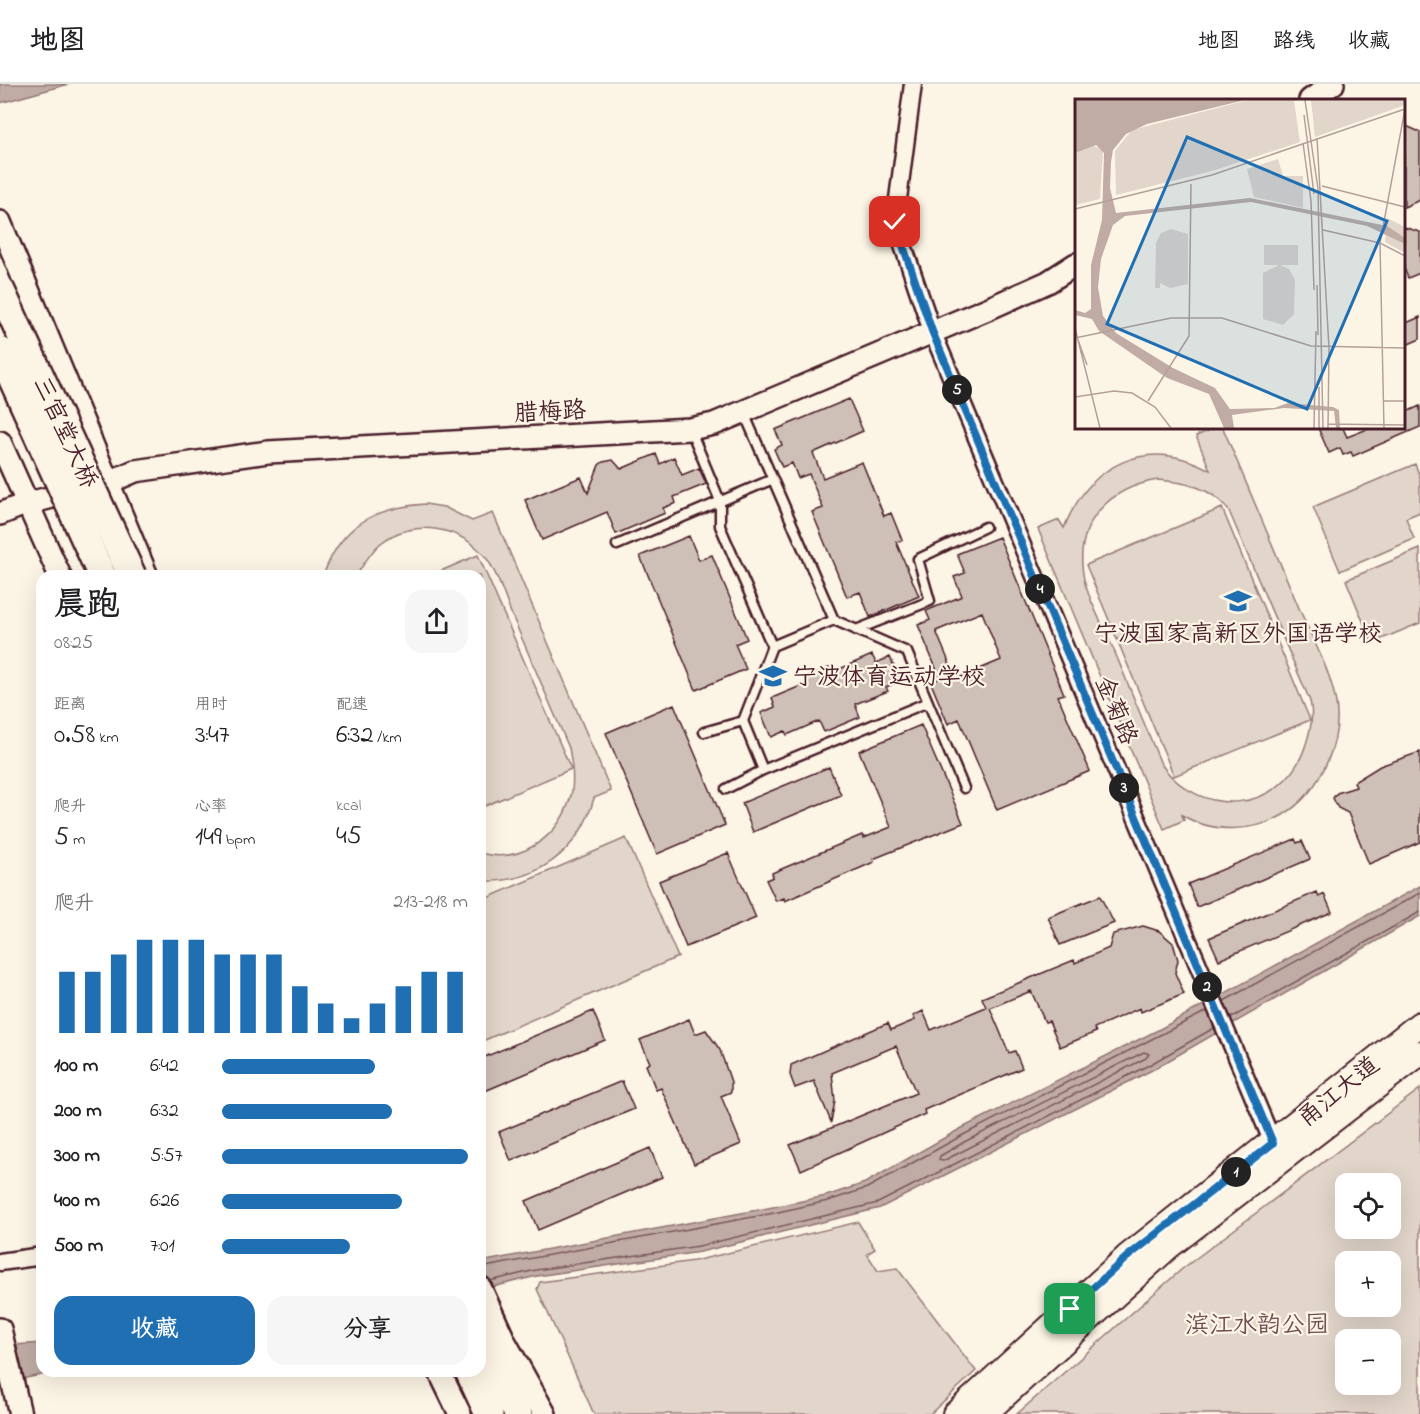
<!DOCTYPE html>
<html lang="zh">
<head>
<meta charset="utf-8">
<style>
  :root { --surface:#fff; --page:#f6f6f6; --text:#202124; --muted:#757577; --line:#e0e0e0; --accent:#1f6fb2 }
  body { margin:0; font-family:"Indie Flower","LXGW WenKai TC",sans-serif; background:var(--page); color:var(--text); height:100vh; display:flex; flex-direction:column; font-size:22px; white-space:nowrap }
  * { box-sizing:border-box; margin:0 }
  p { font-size:20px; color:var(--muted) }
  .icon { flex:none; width:33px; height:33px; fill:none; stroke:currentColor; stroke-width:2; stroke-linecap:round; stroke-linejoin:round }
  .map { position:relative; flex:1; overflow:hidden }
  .sheet { position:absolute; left:36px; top:486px; width:450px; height:807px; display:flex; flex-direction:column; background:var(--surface); border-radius:18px; box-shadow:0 6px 24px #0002 }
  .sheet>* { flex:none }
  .controls { position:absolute; left:1335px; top:1089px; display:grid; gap:12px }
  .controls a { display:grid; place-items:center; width:66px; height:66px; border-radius:12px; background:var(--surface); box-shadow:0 6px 24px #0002; font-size:30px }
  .pin { position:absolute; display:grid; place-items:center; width:51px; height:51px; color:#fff; margin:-26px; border-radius:12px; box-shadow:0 3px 9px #0006 }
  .km { position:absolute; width:30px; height:30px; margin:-15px; border-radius:50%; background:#222; color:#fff; font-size:16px; line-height:30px; text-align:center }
  .round { display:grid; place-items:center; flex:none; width:63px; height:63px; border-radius:18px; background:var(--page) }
  .headline { display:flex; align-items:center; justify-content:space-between; height:102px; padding:0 18px }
  h1 { font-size:33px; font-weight:600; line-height:45px }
  .metrics { display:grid; grid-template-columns:repeat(3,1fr); gap:9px; height:102px; padding:6px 18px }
  .metrics div { display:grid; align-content:center }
  .metrics b { font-size:26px; font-weight:600 }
  .metrics small { font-size:16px; font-weight:400 }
  .metrics p { font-size:16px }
  .chart { height:168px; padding:12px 18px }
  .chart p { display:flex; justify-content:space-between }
  .chart svg { width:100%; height:108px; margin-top:6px; stroke:var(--accent); stroke-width:6 }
  .button { display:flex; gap:12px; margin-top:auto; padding:12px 18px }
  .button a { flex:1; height:69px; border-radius:18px; background:var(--accent); color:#fff; font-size:24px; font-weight:600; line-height:69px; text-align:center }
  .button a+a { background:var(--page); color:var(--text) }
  ul { padding:0 18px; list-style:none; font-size:20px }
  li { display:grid; grid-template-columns:96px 72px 1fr; align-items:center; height:45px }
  li i { height:15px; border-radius:8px; background:var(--accent) }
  header { display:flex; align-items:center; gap:36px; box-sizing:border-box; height:84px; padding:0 30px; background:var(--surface); border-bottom:2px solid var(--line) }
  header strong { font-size:28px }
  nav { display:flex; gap:33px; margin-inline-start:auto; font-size:21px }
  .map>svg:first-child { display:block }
  .green { fill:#e2d5ca; stroke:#967a7a; stroke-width:1.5; fill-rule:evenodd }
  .water { fill:#c0aca5; stroke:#917474; stroke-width:1.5 }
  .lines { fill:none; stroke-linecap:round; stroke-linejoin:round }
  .shore { stroke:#79575c; stroke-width:1.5 }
  .building { fill:#cfc0b7; stroke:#4a1f2b; stroke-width:1.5; fill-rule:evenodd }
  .service-casing { stroke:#4a1f2b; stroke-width:13 }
  .minor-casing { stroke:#4a1f2b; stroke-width:21 }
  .tertiary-casing { stroke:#4a1f2b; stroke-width:26 }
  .secondary-casing { stroke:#4a1f2b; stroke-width:28 }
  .primary-casing { stroke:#4a1f2b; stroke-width:32 }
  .service { stroke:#fcf5e5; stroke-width:8 }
  .minor { stroke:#fcf5e5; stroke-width:16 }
  .tertiary { stroke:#fcf5e5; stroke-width:21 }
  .secondary { stroke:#fcf5e5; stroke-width:24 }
  .primary { stroke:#fcf5e5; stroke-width:27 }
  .primary-bridge-casing { stroke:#4a1f2b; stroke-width:32; stroke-linecap:butt }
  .primary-bridge { stroke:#fcf5e5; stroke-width:27 }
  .route-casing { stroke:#fff; stroke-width:12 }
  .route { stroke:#1f6fb2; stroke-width:8 }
  .labels { text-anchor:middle; stroke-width:4.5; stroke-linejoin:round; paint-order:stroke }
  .street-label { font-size:24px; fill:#4a1f2b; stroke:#fcf5e5 }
  .poi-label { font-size:24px; fill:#4a1f2b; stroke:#fcf5e5 }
  .park-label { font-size:24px; fill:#704c53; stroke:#fcf5e5 }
  .inset-road { fill:none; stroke:#b59f9b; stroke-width:1.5 }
  .view { fill:#1f6fb2; fill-opacity:0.15; stroke:#1f6fb2; stroke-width:3 }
  .inset-edge { fill:none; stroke:#4a1f2b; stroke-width:3 }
</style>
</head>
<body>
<header>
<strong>地图</strong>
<nav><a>地图</a><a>路线</a><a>收藏</a></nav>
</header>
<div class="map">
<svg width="1420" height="1330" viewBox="0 0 1420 1330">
  <rect width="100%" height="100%" fill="#fcf5e5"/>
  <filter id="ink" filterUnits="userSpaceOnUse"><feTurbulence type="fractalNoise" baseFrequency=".0167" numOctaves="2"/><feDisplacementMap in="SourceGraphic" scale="12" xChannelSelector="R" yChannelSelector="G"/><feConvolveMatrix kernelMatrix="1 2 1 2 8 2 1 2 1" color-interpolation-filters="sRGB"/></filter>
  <g filter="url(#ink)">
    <!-- green -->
    <path class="green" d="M1215 344H1223C1248 404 1274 464 1299 524 1311 552 1327 580 1334 609 1346 653 1321 708 1283 731 1253 749 1211 749 1182 731L1184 736 1164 745 1038 445 1059 436 1064 444C1090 379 1147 352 1210 386L1196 352ZM1158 396C1185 398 1212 403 1229 427L1310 617C1314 633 1310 648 1305 663 1282 730 1200 736 1161 680 1146 644 1131 607 1116 571 1107 549 1086 512 1083 490 1075 438 1109 404 1158 396Z
      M1415 380 1420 393V428L1406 434 1414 455 1340 487 1313 423Z
      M425 420 444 423 472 437 493 429 611 707 594 714C580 768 535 800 480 797V769C520 780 558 754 570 715 575 699 572 680 569 664 550 619 530 574 511 529 504 512 498 490 487 475 463 442 412 434 381 459 370 468 364 480 356 492H323C341 441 373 424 425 420Z
      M1222 424 1310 636 1174 692 1086 481Z
      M1420 465V539L1372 559 1346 496Z
      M478 471 571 685 480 724V492H429Z
      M626 754 678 873 480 958V817Z
      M1420 1005V1330H1017L1182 1185ZM1346 1100H1390V1144H1346ZM1346 1178H1390V1222H1346ZM1346 1256H1390V1300H1346Z
      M858 1138 875 1165 867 1170 878 1187 897 1184 976 1287 930 1330H594L537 1205 540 1198 694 1177Z"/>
    <!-- water -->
    <path class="water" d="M0 0H69L0 19Z
      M1420 802V832L1152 986 880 1124 700 1168 537 1192 480 1206V1178L768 1124 826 1112 865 1099 960 1045 1158 946Z
      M42 1259V1287H62L0 1299V1262Z"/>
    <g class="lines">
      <!-- shore -->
      <path class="shore" d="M1224 917 1420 809
        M1231 934 1420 828
        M1144 968 1149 970 1146 974 943 1077 939 1076 940 1072 966 1057Z
        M480 1184 769 1130 828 1117 867 1104 963 1051 1207 927
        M490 1197 536 1186 699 1162 878 1119 1149 981 1214 944"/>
    </g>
    <!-- building -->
    <path class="building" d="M1404 41 1420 48V116L1404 123Z
      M1404 143 1420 148V189L1408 194 1404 184Z
      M1420 233V255L1404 262V240Z
      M849 315 863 347 813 369 823 394 862 378 884 432 891 429 902 456 896 458 919 512 870 533 860 508 847 513 812 428 823 424 809 390 798 394 792 379 782 383 774 365 782 361 775 346Z
      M1420 322V343L1353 372 1351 368 1343 371 1340 364 1329 369 1318 344H1343L1347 353 1370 344H1404V329Z
      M656 370 660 380 674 373 682 391 699 384 706 400 674 413 676 419 663 424 665 429 616 450 607 428 542 456 525 416 581 393 588 409 599 381 603 378 613 376 621 385Z
      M689 452 699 476 712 471 747 555 735 560 746 585 696 606 640 472Z
      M999 453 1064 610 1058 612 1090 687 997 726 959 635 948 640 931 599 940 594 918 541 930 536 926 527 962 512 954 493 965 489 957 470ZM982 528 1001 576 956 595 936 547Z
      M872 571 876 579 890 573 900 597 886 603 888 607 855 620 860 633 824 648 819 637 787 651 785 647 771 653 761 629 775 623 772 614 808 599 806 594 833 582 835 587Z
      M674 620 725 741 657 770 606 649Z
      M921 641 963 739 873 775 874 778 785 817 784 814 776 817 766 796 773 793 772 789 862 751 864 754 891 743 859 667Z
      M1420 668V758L1369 780 1348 729 1338 724 1333 714 1337 709 1356 703 1354 698 1380 682Z
      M829 683 841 711 753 748 742 719Z
      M1295 755 1297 759 1302 757 1310 775 1197 823 1188 800Z
      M728 769 756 834 686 863 659 797Z
      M1317 808 1319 813 1324 810 1332 828 1219 876 1209 854Z
      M1100 812 1114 839 1060 861 1048 833Z
      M1143 842 1159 847 1173 859 1178 876 1175 889 1184 910 1141 928 1140 924 1094 944 1096 948 1060 963 1049 937 1045 938 1031 907 990 924 1009 969 1015 967 1022 984 924 1026 925 1030 801 1086 790 1061 916 1009 896 962 832 989 835 1017 831 1038 814 997 795 1004 790 991 791 981 888 939 891 946 915 936 913 932 923 927 931 946 986 923 982 914 1074 876 1075 879 1109 864 1113 850Z
      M593 927 605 956 480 1009V975Z
      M689 935 695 950 706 946 720 966 731 998V1008L721 1012 741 1060 694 1080 661 1004 656 1006 646 981 650 979 640 956Z
      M622 997 634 1025 511 1077 499 1048Z
      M650 1064 662 1093 538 1146 526 1117Z"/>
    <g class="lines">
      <defs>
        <path id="service" d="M691 347 720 417V442L772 562 834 536 744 329
          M617 461 773 395
          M834 536 907 568 964 704
          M856 546 930 517 918 475 985 443
          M704 648 743 637
          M763 686 743 637 772 562
          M726 705 763 686 928 618"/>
        <path id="minor" d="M913 0 895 138 932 247 1273 1059
          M0 1178 42 1172"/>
        <path id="tertiary" d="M1310 16 1333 0
          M0 138 147 492
          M0 358 60 492
          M0 430 25 420 107 399 135 387 268 368 690 345 714 340 992 223 1048 198 1076 180
          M480 1203 505 1258 545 1330
          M0 1245 20 1330
          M439 1287 460 1330"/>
        <path id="secondary" d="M955 1330 1127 1173 1420 940
          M984 1330 1168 1163 1420 969"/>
        <path id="primary" d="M480 1248 518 1330
          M469 1287 489 1330"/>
      </defs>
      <!-- service casing -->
      <use href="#service" class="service-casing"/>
      <!-- minor casing -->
      <use href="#minor" class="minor-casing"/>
      <!-- tertiary casing -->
      <use href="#tertiary" class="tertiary-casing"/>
      <!-- secondary casing -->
      <use href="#secondary" class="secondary-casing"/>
      <!-- primary casing -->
      <use href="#primary" class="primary-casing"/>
      <!-- service -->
      <use href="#service" class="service"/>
      <!-- minor -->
      <use href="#minor" class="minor"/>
      <!-- tertiary -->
      <use href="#tertiary" class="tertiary"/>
      <!-- secondary -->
      <use href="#secondary" class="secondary"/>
      <!-- primary -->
      <use href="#primary" class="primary"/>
      <defs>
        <path id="primary-bridge" d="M0 205 132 492
          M0 267 102 492"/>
      </defs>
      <!-- primary-bridge casing -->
      <use href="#primary-bridge" class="primary-bridge-casing"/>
      <!-- primary-bridge -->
      <use href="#primary-bridge" class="primary-bridge"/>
    </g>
  </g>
  <g class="lines" filter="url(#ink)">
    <defs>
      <path id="route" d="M895 138 932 247 1273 1059 1127 1173 1070 1225"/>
    </defs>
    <!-- route casing -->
    <use href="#route" class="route-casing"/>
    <!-- route -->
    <use href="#route" class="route"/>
  </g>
  <!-- icons -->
  <defs>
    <symbol id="school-bare" viewBox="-9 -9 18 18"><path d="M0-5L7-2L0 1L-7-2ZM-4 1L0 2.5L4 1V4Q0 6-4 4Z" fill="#1f6fb2" stroke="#fcf5e5" stroke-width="2.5" paint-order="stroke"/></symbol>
  </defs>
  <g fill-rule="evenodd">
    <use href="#school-bare" x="1219" y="498" width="38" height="38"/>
    <use href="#school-bare" x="754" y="573" width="38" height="38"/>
  </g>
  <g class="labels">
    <!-- street labels -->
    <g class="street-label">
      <text transform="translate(550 327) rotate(-3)" y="8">腊梅路</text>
      <text transform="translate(66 348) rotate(65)" y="8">三官堂大桥</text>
      <text transform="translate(1117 626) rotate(67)" y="8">金菊路</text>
      <text transform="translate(1338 1007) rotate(-39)" y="8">甬江大道</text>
    </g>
    <!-- poi labels -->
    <g class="poi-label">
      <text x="1238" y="557">宁波国家高新区外国语学校</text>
      <text x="793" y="600" text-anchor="start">宁波体育运动学校</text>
    </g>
    <!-- park labels -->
    <g class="park-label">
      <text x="1257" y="1248">滨江水韵公园</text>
    </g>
  </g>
  <!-- overview -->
  <g transform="translate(1075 15)">
    <rect width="330" height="330" fill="#fcf5e5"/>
    <path d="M173 1H223L219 2 225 43 137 72 41 96 40 52 57 31ZM236 1H330V6L240 38ZM17 46 28 51 25 100 0 106V54ZM203 60 208 77H228V109L179 98 172 70ZM312 119 330 128V154L310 143ZM96 130 113 135V185L95 189 85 184V189H80L81 144 86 134ZM189 146H223V166H205L214 170 220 181 219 215 208 226 188 220V174L204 166H189Z" fill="#e2d5ca"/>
    <path d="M0 1H170L72 25 51 35 38 51 36 63 35 89 41 114 175 99 312 127 330 139V145L292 127 176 103 50 117 38 126 26 160 23 188 28 217 41 234 98 269 140 289 155 310 199 309 213 304 258 308 264 311 265 329H261L259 312 209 309 157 316 159 329H149L134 295 92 279 24 232 17 220 0 216V211L10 214 16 210V166L27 121 29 54 21 46 0 54Z" fill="#c0aca5"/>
    <path class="inset-road" d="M230 1 243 90 248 329M229 16 239 95M242 39 254 249 253 329M228 44 236 102 239 191M247 87 330 108M0 110 137 76 330 10M248 131 305 144 330 157M242 186 243 236M0 229 25 329M2 238 12 266M0 239 96 219H147L236 247 330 249M0 298 39 292 57 294 80 308 96 329M73 302 114 237 116 85M308 302H330M253 325 330 326M239 329 241 232M244 329V288M309 329 305 144 330 10"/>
    <path class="view" d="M112 38 312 122 232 310 32 225Z"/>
    <rect width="330" height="330" class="inset-edge"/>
  </g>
</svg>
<div class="controls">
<a><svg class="icon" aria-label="locate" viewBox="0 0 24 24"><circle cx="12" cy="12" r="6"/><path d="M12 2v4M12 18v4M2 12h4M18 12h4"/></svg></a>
<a>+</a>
<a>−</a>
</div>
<div class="pin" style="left:1070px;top:1225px;background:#1e9e55"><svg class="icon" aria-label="arrive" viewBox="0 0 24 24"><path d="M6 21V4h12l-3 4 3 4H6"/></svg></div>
<div class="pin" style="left:895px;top:138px;background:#d93025"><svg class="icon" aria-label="check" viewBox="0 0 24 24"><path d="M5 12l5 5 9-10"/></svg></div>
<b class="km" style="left:1236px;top:1088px">1</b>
<b class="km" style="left:1207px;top:903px">2</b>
<b class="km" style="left:1124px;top:704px">3</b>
<b class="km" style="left:1040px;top:505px">4</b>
<b class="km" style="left:957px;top:306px">5</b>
<section class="sheet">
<div class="headline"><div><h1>晨跑</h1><p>08:25</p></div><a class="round"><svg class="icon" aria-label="share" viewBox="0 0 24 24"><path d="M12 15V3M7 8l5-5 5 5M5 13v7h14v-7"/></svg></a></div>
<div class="metrics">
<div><p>距离</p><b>0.58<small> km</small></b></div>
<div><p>用时</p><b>3:47</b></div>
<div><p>配速</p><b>6:32<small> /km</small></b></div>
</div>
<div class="metrics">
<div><p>爬升</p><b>5<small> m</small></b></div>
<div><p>心率</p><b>149<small> bpm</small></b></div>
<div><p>kcal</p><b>45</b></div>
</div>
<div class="chart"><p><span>爬升</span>213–218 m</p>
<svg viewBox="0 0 160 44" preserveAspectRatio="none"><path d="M5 44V19M15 44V19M25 44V12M35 44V6M45 44V6M55 44V6M65 44V12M75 44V12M85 44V12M95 44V25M105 44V32M115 44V38M125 44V32M135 44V25M145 44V19M155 44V19"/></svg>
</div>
<ul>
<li><b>100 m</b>6:42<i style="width:62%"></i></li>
<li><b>200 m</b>6:32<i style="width:69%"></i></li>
<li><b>300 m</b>5:57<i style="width:100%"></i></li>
<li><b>400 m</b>6:26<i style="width:73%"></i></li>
<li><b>500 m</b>7:01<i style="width:52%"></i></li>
</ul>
<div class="button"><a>收藏</a><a>分享</a></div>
</section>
</div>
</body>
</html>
